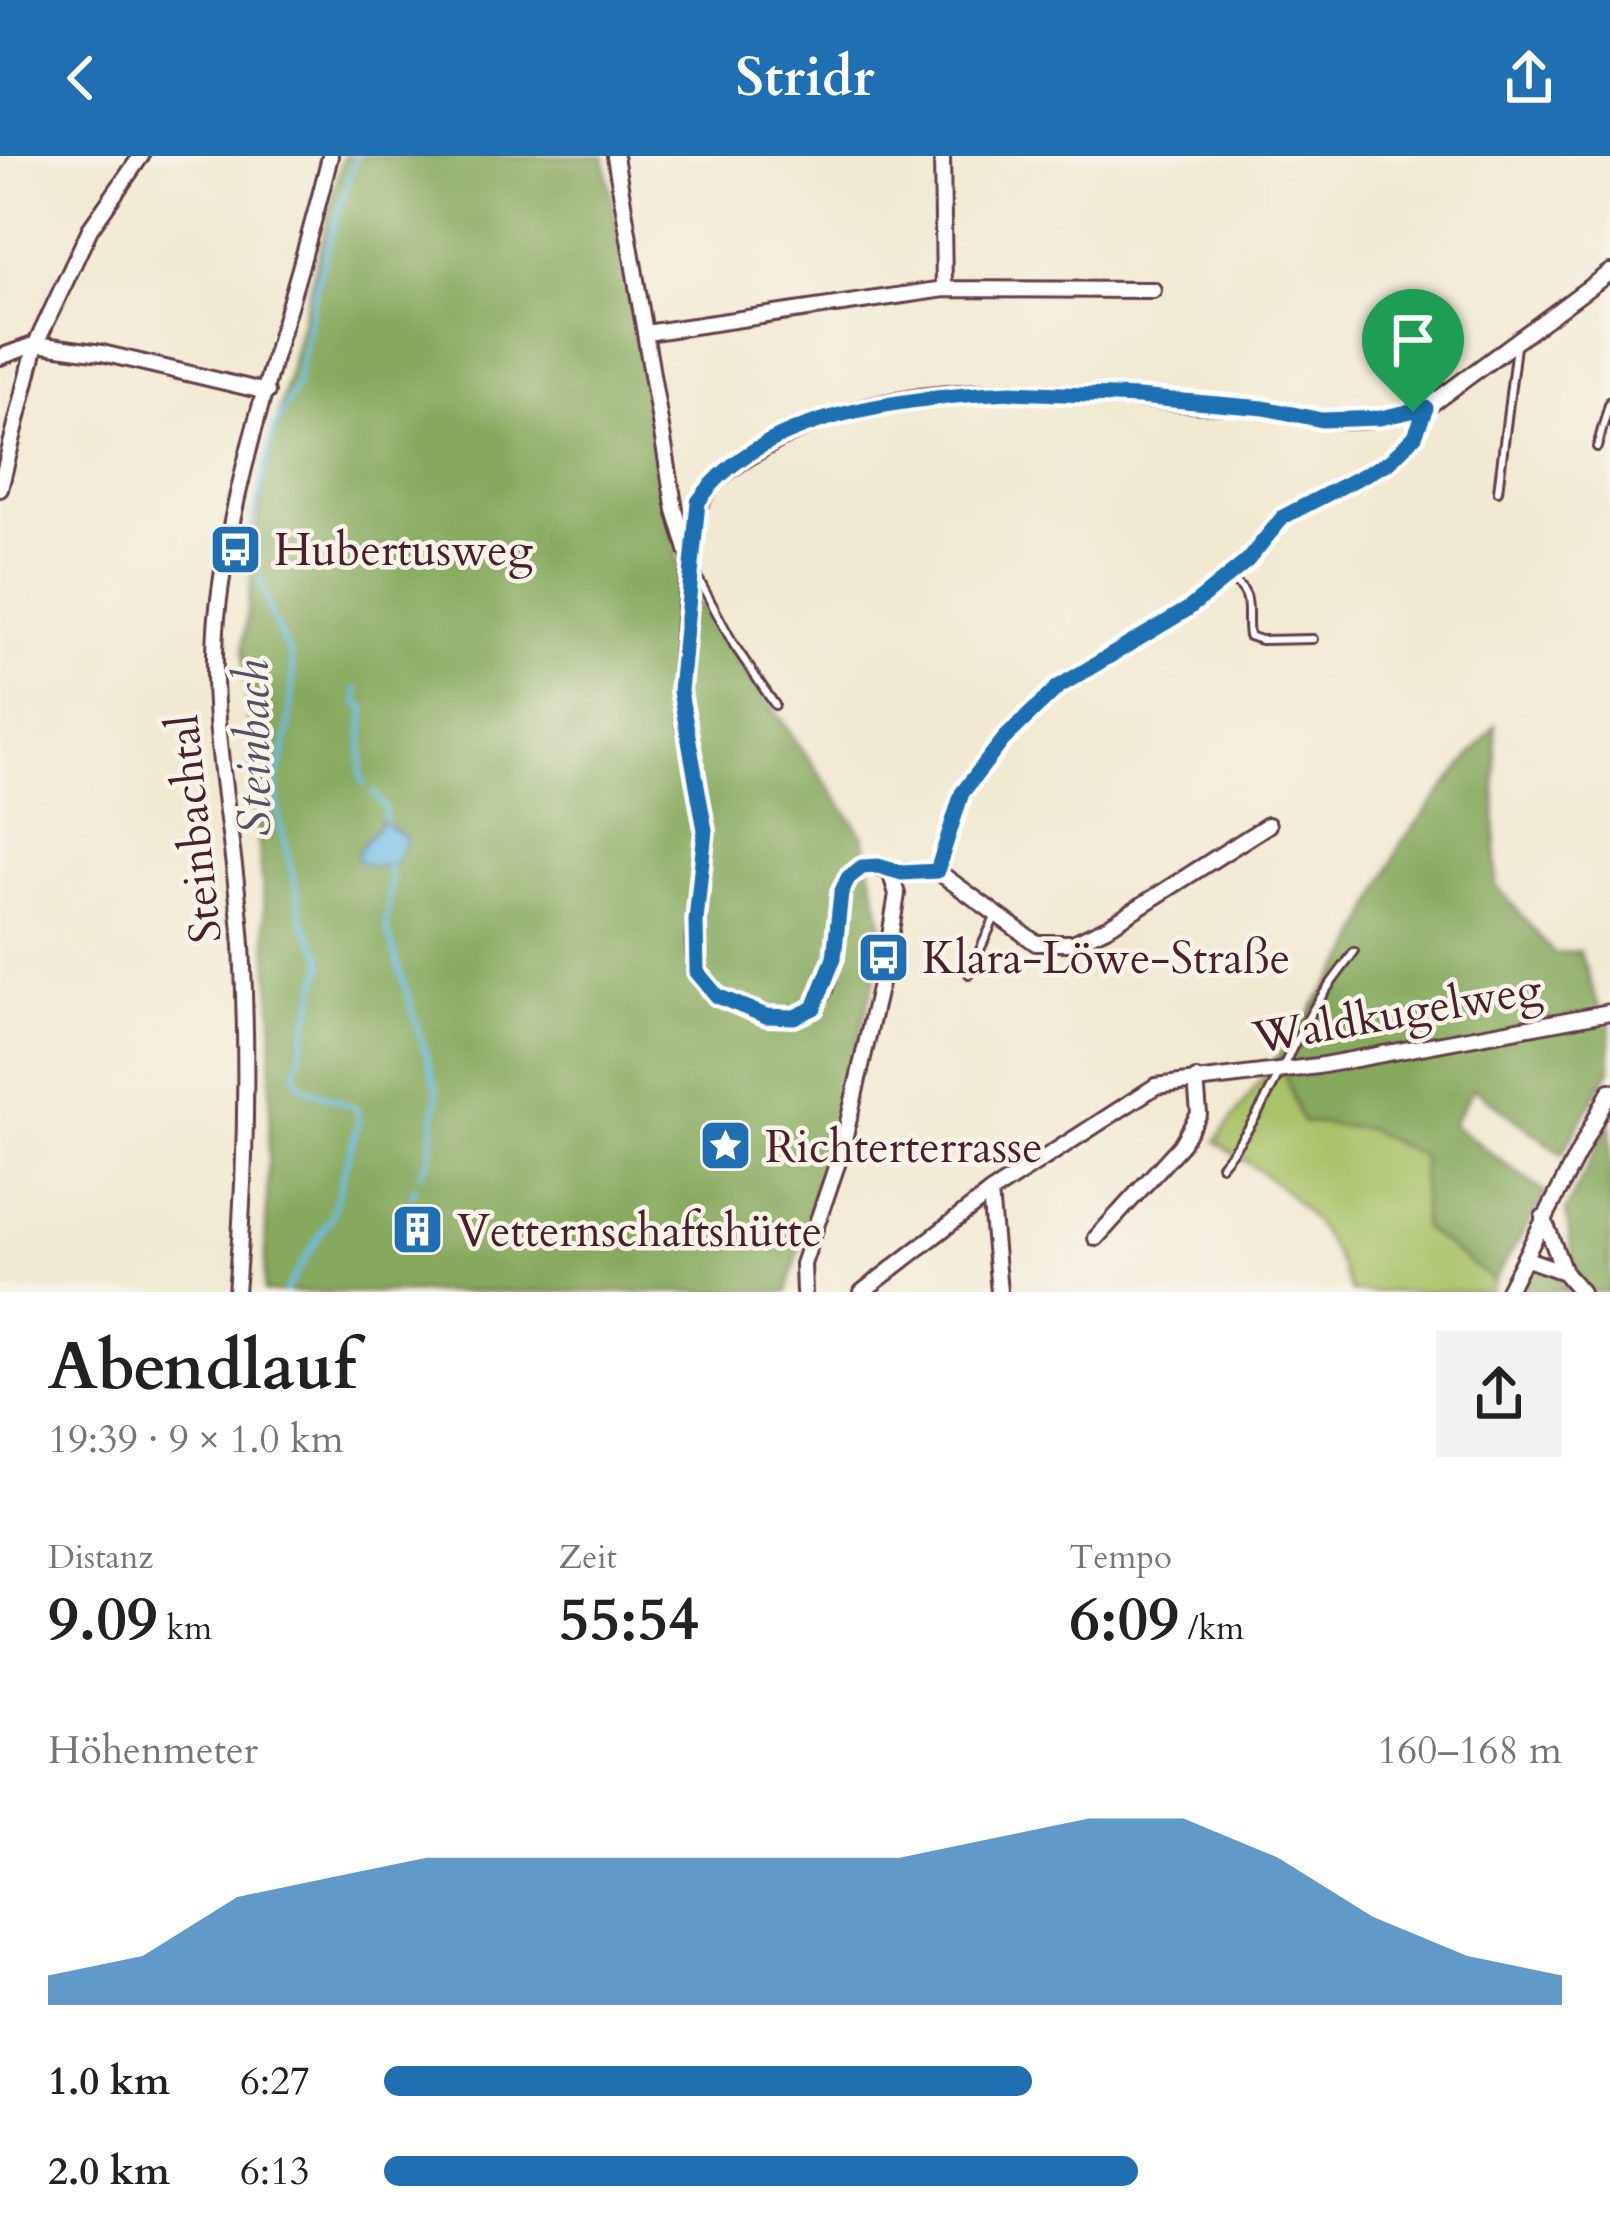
<!DOCTYPE html>
<html lang="de">
<head>
<meta charset="utf-8">
<style>
  :root { --surface:#fff; --page:#f2f2f2; --text:#222; --muted:#767676; --accent:#1f6fb2 }
  body { margin:0; font-family:Cardo,serif; background:var(--page); color:var(--text); height:100vh; display:flex; flex-direction:column; font-size:45px; white-space:nowrap }
  * { box-sizing:border-box; margin:0 }
  p { font-size:39px; color:var(--muted) }
  .icon { flex:none; width:66px; height:66px; fill:none; stroke:currentColor; stroke-width:2; stroke-linecap:round; stroke-linejoin:round }
  .map { position:relative; height:1136px; overflow:hidden }
  .details { display:flex; flex-direction:column; background:var(--surface); flex:1 }
  .details>* { flex:none }
  .pin { position:absolute; display:grid; place-items:center; width:102px; height:102px; color:#fff; margin:-123px -51px; border-radius:50% 50% 50% 0; rotate:-45deg; box-shadow:0 0 12px #0007 }
  .pin .icon { rotate:45deg }
  .round { display:grid; place-items:center; flex:none; width:126px; height:126px; border-radius:0px; background:var(--page) }
  .overview { display:flex; align-items:center; justify-content:space-between; height:204px; padding:0 48px }
  h1 { font-size:66px; font-weight:700; line-height:90px }
  .metrics { display:grid; grid-template-columns:repeat(3,1fr); gap:18px; height:204px; padding:12px 48px }
  .metrics div { display:grid; align-content:center }
  .metrics b { font-size:60px; font-weight:700 }
  .metrics small { font-size:33px; font-weight:400 }
  .metrics p { font-size:33px }
  .chart { height:336px; padding:24px 48px }
  .chart p { display:flex; justify-content:space-between }
  .chart svg { width:100%; height:216px; margin-top:12px; fill:var(--accent); opacity:.7 }
  ul { padding:0 48px; list-style:none; font-size:39px }
  li { display:grid; grid-template-columns:192px 144px 1fr; align-items:center; height:90px }
  li i { height:30px; border-radius:15px; background:var(--accent) }
  header { display:flex; justify-content:space-between; align-items:center; height:156px; padding:0 48px; background:var(--accent); color:#fff; font-size:54px; font-weight:700 }
  .map>svg:first-child { display:block }
  .green { fill:#a9c369; stroke:#7a714a; stroke-width:3 }
  .forest { fill:#86a95d; stroke:#686444; stroke-width:3 }
  .water { fill:#6dbee8; stroke:#5c6e8a; stroke-width:3 }
  .lines { fill:none; stroke-linecap:round; stroke-linejoin:round }
  .stream { stroke:#6dbee8; stroke-width:4.5 }
  .service-casing { stroke:#633d44; stroke-width:12 }
  .minor-casing { stroke:#633d44; stroke-width:20 }
  .service { stroke:#fff; stroke-width:6 }
  .minor { stroke:#fff; stroke-width:14 }
  .route-casing { stroke:#fff; stroke-width:24 }
  .route { stroke:#1f6fb2; stroke-width:15 }
  .labels { text-anchor:middle; stroke-width:9; stroke-linejoin:round; paint-order:stroke }
  .poi-label { font-size:45px; fill:#4a1f2b; stroke:#f7f3e8; text-anchor:start }
  .street-label { font-size:45px; fill:#4a1f2b; stroke:#f7f3e8 }
  .water-label { font-size:48px; font-style:italic; fill:#544f64; stroke:#f7f3e8 }
</style>
</head>
<body>
<header><svg class="icon" aria-label="back" viewBox="0 0 24 24"><path d="M15 5l-7 7 7 7"/></svg>Stridr<svg class="icon" aria-label="share" viewBox="0 0 24 24"><path d="M12 15V3M7 8l5-5 5 5M5 13v7h14v-7"/></svg></header>
<div class="map">
<svg width="1610" height="1136" viewBox="0 0 1610 1136">
  <rect width="100%" height="100%" fill="#f7f3e8"/>
  <filter id="ink" filterUnits="userSpaceOnUse"><feTurbulence type="fractalNoise" baseFrequency=".00833" numOctaves="2"/><feDisplacementMap in="SourceGraphic" scale="24" xChannelSelector="R" yChannelSelector="G"/><feConvolveMatrix kernelMatrix="1 2 1 2 8 2 1 2 1" color-interpolation-filters="sRGB"/></filter>
  <filter id="wash" filterUnits="userSpaceOnUse"><feTurbulence type="fractalNoise" baseFrequency=".004" numOctaves="4" result="noise"/><feDisplacementMap in="SourceGraphic" scale="48" xChannelSelector="R" yChannelSelector="G"/><feGaussianBlur stdDeviation="2.7" result="paint"/><feColorMatrix in="noise" values="0 0 0 0 0 0 0 0 0 0 0 0 0 0 0 0 0 1.4 0 .05"/><feComposite in="paint" operator="in"/></filter>
  <g filter="url(#wash)">
    <rect width="100%" height="100%" fill="#f1e9d2"/>
    <!-- green -->
    <path class="green" d="M1267 916 1284 917 1302 966 1368 973 1423 1000V1072L1494 1125 1490 1136H1351C1323 1057 1283 1030 1216 985Z"/>
    <!-- forest -->
    <path class="forest" d="M343 0H604L682 424 863 679 886 784 787 1136H264L273 861 243 492 264 318Z
      M1495 569 1496 729 1554 798 1579 795 1601 856 1610 864V914L1562 998 1474 932 1452 968 1546 1038 1494 1125 1423 1072 1422 1000 1368 973 1302 966 1284 917 1267 916 1353 795 1401 687Z
      M1610 964V1136H1589L1576 1122 1566 1055Z
      M1528 1108 1559 1123 1569 1136H1512Z"/>
    <!-- water -->
    <path class="water" d="M382 665 406 682 395 707C382 713 367 712 356 702L359 693Z"/>
    <g class="lines">
      <!-- stream -->
      <path class="stream" d="M356 532 358 548 365 551 361 620 364 628
        M373 636 385 652V665
        M387 706 391 724 386 770 438 936 430 1001 420 1018
        M412 1039 415 1031
        M403 1060 407 1050
        M285 1136 331 1061 359 964 356 952 302 930 295 919 323 809 322 798 304 767 278 657 277 625 289 573 293 518 290 498 271 460 252 394 251 374 275 270 296 230 317 126 356 0"/>
    </g>
  </g>
  <g filter="url(#ink)">
    <g class="lines">
      <defs>
        <path id="service" d="M1597 291 1610 245
          M1498 335 1516 190
          M692 411 734 489 775 549
          M1229 424C1256 435 1245 456 1249 480L1261 484 1313 483
          M969 818 995 761
          M1221 1009C1262 962 1281 910 1311 857 1323 836 1340 816 1354 796"/>
        <path id="minor" d="M615 0 675 354 688 397
          M942 0 944 133
          M646 177 944 133 1153 134
          M0 201 36 188 102 197 267 236
          M0 333 36 188 90 73 141 0
          M937 715 961 637 1004 583 1059 531 1188 453 1247 405 1283 361 1389 306 1415 281 1426 252 1610 116
          M890 716 937 715 1036 787H1073L1109 770 1268 669
          M990 1037 999 1136
          M1543 1061 1564 1116 1581 1136
          M1096 1082 1180 990 1199 958 1196 923
          M1524 1102 1564 1116
          M236 1136C246 1021 248 904 242 789 235 680 207 571 217 461 232 310 295 149 330 0
          M804 1136 803 1108 841 997 888 793 897 738 890 716C805 678 866 857 789 861 769 862 754 853 737 847 721 841 701 832 697 813 686 773 706 719 705 677 704 628 680 580 680 532 680 478 690 422 693 368 702 329 731 311 764 292 890 217 1053 233 1192 248 1216 251 1241 249 1265 252 1283 254 1300 261 1318 263 1352 269 1393 262 1426 252
          M862 1136 990 1037 1156 930 1318 910 1610 856
          M1507 1136 1610 935"/>
      </defs>
      <!-- service casing -->
      <use href="#service" class="service-casing"/>
      <!-- minor casing -->
      <use href="#minor" class="minor-casing"/>
      <!-- service -->
      <use href="#service" class="service"/>
      <!-- minor -->
      <use href="#minor" class="minor"/>
    </g>
  </g>
  <g class="lines" filter="url(#ink)">
    <defs>
      <path id="route" d="M1011 236 1138 241 1264 252 1322 264 1380 262 1426 252 1415 280 1389 306 1283 361 1247 405 1188 453 1058 531 1004 583 962 637 937 715 902 717 878 710 862 711 848 722 841 737 834 802 814 852 794 861 766 860 717 840 697 816 696 765 705 674 680 535 698 346C760 255 912 241 1011 236Z"/>
    </defs>
    <!-- route casing -->
    <use href="#route" class="route-casing"/>
    <!-- route -->
    <use href="#route" class="route"/>
  </g>
  <!-- icons -->
  <defs>
    <symbol id="bus-square" viewBox="-11 -11 22 22"><rect x="-9" y="-9" width="18" height="18" rx="4" fill="#1f6fb2" stroke="#f7f3e8"/><path d="M-5-6H5V4H4V6H2V4H-2V6H-4V4H-5ZM-3.5-4V0h7V-4ZM-3.5 1.2v1.5H-2V1.2ZM2 1.2v1.5H3.5V1.2Z" fill="#fff"/></symbol>
    <symbol id="sight-square" viewBox="-11 -11 22 22"><rect x="-9" y="-9" width="18" height="18" rx="4" fill="#1f6fb2" stroke="#f7f3e8"/><path d="M0-6L1.8-2.2L6-1.7L2.9 1.2L3.7 5.4L0 3.3L-3.7 5.4L-2.9 1.2L-6-1.7L-1.8-2.2Z" fill="#fff"/></symbol>
    <symbol id="building-square" viewBox="-11 -11 22 22"><rect x="-9" y="-9" width="18" height="18" rx="4" fill="#1f6fb2" stroke="#f7f3e8"/><path d="M-4-6H4V6H1V3H-1V6H-4ZM-2.5-4.3h1.7v1.8h-1.7ZM.8-4.3h1.7v1.8H.8ZM-2.5-1h1.7V.8h-1.7ZM.8-1h1.7V.8H.8Z" fill="#fff"/></symbol>
  </defs>
  <g fill-rule="evenodd">
    <use href="#bus-square" x="206" y="364" width="59" height="59"/>
    <use href="#bus-square" x="854" y="772" width="59" height="59"/>
    <use href="#sight-square" x="696" y="960" width="59" height="59"/>
    <use href="#building-square" x="388" y="1044" width="59" height="59"/>
  </g>
  <g class="labels">
    <!-- poi labels -->
    <g class="poi-label">
      <text x="274" y="409">Hubertusweg</text>
      <text x="922" y="817">Klara-Löwe-Straße</text>
      <text x="765" y="1006">Richterterrasse</text>
      <text x="457" y="1090">Vetternschaftshütte</text>
    </g>
    <!-- street labels -->
    <g class="street-label">
      <text transform="translate(193 673) rotate(-96)" y="16">Steinbachtal</text>
      <text transform="translate(1397 856) rotate(-10)" y="16">Waldkugelweg</text>
    </g>
    <!-- water labels -->
    <g class="water-label">
      <text transform="translate(252 592) rotate(-91)" y="17">Steinbach</text>
    </g>
  </g>
</svg>
<div class="pin" style="left:1413px;top:256px;background:#1e9e55"><svg class="icon" aria-label="arrive" viewBox="0 0 24 24"><path d="M6 21V4h12l-3 4 3 4H6"/></svg></div>
</div>
<section class="details">
<div class="overview"><div><h1>Abendlauf</h1><p>19:39 · 9 × 1.0 km</p></div><a class="round"><svg class="icon" aria-label="share" viewBox="0 0 24 24"><path d="M12 15V3M7 8l5-5 5 5M5 13v7h14v-7"/></svg></a></div>
<div class="metrics">
<div><p>Distanz</p><b>9.09<small> km</small></b></div>
<div><p>Zeit</p><b>55:54</b></div>
<div><p>Tempo</p><b>6:09<small> /km</small></b></div>
</div>
<div class="chart"><p><span>Höhenmeter</span>160–168 m</p>
<svg viewBox="0 0 160 44" preserveAspectRatio="none"><path d="M0 44V38L10 34L20 22L30 18L40 14L50 14L60 14L70 14L80 14L90 14L100 10L110 6L120 6L130 14L140 26L150 34L160 38V44z"/></svg>
</div>
<ul>
<li><b>1.0 km</b>6:27<i style="width:55%"></i></li>
<li><b>2.0 km</b>6:13<i style="width:64%"></i></li>
</ul>
</section>
</body>
</html>
